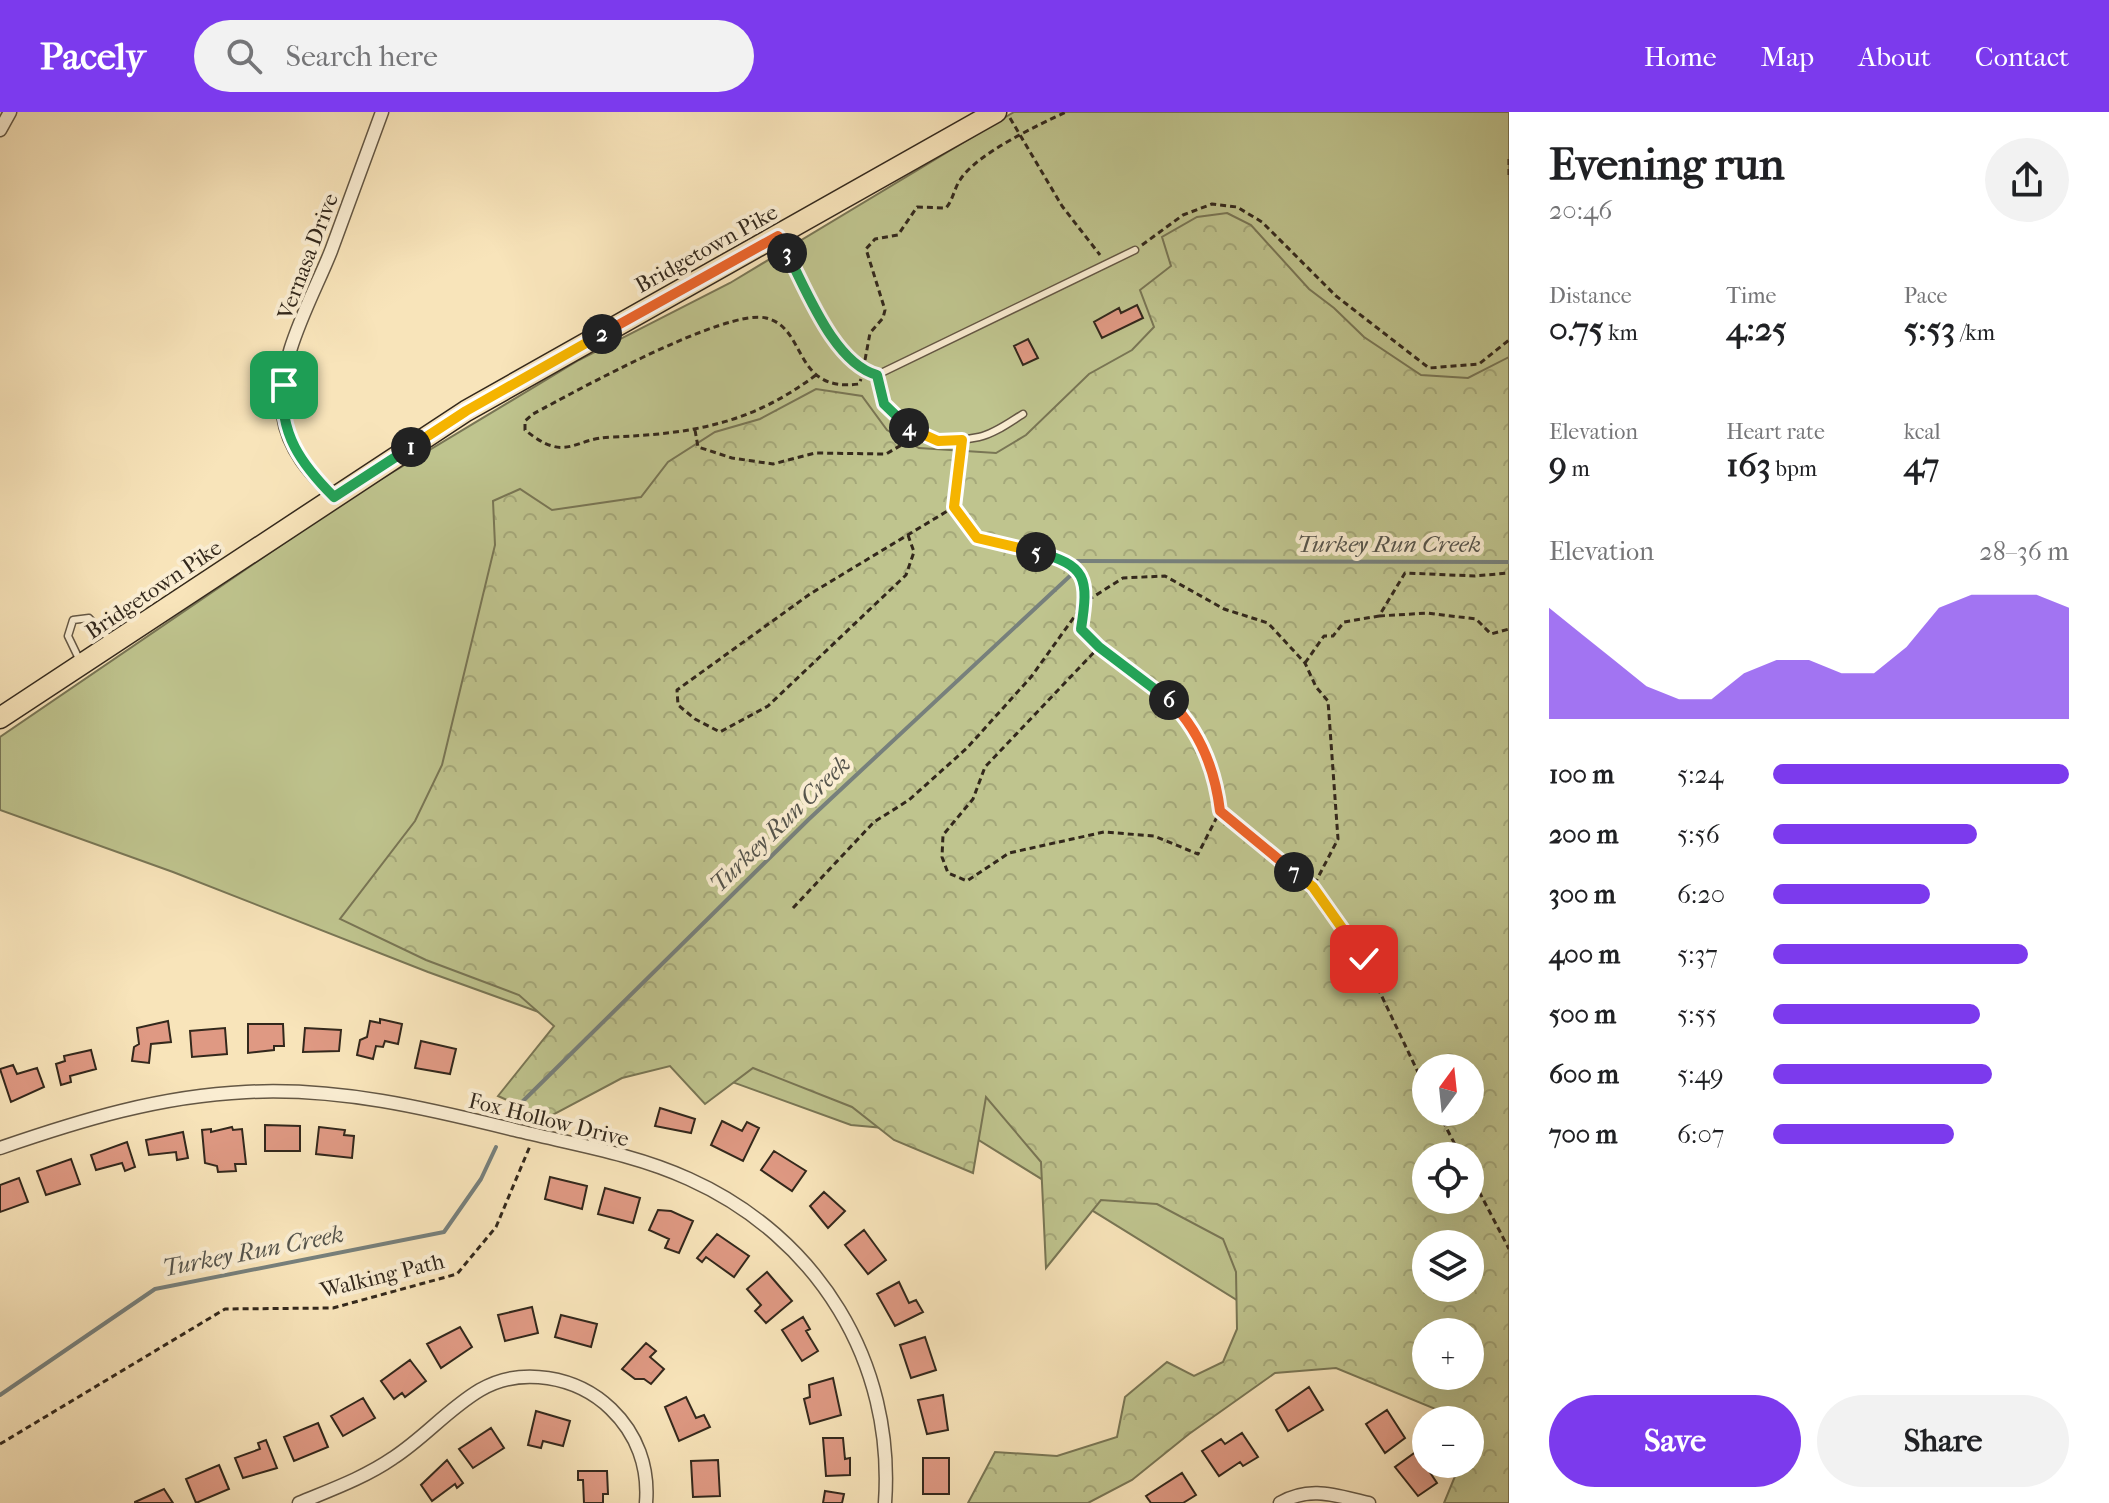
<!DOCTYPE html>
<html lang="en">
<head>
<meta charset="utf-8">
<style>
  :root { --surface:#fff; --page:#f2f2f2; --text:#202124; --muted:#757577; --accent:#7c3aed }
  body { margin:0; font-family:"IM FELL French Canon",serif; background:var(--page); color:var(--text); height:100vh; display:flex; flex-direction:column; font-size:30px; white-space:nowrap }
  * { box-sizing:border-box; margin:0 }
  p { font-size:26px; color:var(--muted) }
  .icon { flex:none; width:44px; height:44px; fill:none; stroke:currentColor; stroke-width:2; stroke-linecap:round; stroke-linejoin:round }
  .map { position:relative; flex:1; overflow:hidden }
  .side { display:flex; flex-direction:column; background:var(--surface); width:600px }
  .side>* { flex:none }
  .needle { width:52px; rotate:15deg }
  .controls { position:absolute; left:1412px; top:942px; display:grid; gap:16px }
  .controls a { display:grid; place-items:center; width:72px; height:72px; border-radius:50%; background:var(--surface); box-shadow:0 8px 32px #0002; font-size:40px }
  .pin { position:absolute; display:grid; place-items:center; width:68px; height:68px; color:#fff; margin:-34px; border-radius:16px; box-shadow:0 4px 12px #0006 }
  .km { position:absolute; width:40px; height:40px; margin:-20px; border-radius:50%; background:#222; color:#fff; font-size:22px; line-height:40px; text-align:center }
  .round { display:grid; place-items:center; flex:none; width:84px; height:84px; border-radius:42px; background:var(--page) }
  .summary { display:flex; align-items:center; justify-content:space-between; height:136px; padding:0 40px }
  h1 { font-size:44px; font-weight:700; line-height:60px }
  .metrics { display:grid; grid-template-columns:repeat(3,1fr); gap:12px; height:136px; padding:8px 40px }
  .metrics div { display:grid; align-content:center }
  .metrics b { font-size:34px; font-weight:700 }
  .metrics small { font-size:22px; font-weight:400 }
  .metrics p { font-size:22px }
  .chart { height:224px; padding:16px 40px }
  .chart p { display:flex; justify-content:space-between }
  .chart svg { width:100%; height:144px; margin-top:8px; fill:var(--accent); opacity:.7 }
  .cta { display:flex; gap:16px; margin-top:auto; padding:16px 40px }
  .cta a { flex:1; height:92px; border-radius:48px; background:var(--accent); color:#fff; font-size:32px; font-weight:700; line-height:92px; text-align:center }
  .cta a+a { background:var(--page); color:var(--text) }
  ul { padding:0 40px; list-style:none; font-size:26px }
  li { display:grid; grid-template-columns:128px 96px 1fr; align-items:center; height:60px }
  li i { height:20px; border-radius:10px; background:var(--accent) }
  header { display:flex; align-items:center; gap:48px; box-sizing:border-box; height:112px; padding:0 40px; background:var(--accent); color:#fff }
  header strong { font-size:38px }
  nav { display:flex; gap:44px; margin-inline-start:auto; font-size:28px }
  .search { width:560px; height:72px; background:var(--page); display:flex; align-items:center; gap:20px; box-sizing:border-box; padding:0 28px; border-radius:44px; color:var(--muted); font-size:30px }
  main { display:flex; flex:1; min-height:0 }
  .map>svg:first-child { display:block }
  .green { fill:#bfc48e; stroke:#797655; stroke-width:2; fill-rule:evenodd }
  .forest { fill:url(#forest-crowns); stroke:#797655; stroke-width:2; fill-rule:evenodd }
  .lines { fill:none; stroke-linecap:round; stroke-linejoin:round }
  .stream { stroke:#77807c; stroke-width:4 }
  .building { fill:#df9983; stroke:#33281c; stroke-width:2 }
  .service-casing { stroke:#645744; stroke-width:9 }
  .minor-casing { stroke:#645744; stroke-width:15 }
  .primary-casing { stroke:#33281c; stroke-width:23 }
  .path { stroke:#33281c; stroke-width:3; stroke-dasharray:6 4; stroke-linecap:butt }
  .service { stroke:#faedd2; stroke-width:6 }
  .minor { stroke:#faedd2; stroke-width:12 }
  .primary { stroke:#f8e4ba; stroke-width:20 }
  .split-1-casing { stroke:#fff; stroke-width:16 }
  .split-2-casing { stroke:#fff; stroke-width:16 }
  .split-3-casing { stroke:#fff; stroke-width:16 }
  .split-4-casing { stroke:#fff; stroke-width:16 }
  .split-5-casing { stroke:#fff; stroke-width:16 }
  .split-6-casing { stroke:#fff; stroke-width:16 }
  .split-7-casing { stroke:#fff; stroke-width:16 }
  .split-8-casing { stroke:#fff; stroke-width:16 }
  .split-1 { stroke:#22a559; stroke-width:10 }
  .split-2 { stroke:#f5b400; stroke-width:10 }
  .split-3 { stroke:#f0652b; stroke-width:10 }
  .split-4 { stroke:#22a559; stroke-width:10 }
  .split-5 { stroke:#f5b400; stroke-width:10 }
  .split-6 { stroke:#22a559; stroke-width:10 }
  .split-7 { stroke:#f0652b; stroke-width:10 }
  .split-8 { stroke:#f5b400; stroke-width:10 }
  .labels { text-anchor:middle; stroke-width:8; stroke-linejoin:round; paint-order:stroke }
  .street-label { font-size:22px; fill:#33281c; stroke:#faedd2 }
  .water-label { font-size:24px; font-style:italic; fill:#55544c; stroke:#faedd2 }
</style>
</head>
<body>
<header>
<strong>Pacely</strong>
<div class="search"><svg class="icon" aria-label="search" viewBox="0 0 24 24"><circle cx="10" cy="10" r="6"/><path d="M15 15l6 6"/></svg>Search here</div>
<nav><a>Home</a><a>Map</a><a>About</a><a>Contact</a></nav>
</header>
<main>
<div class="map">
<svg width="1509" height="1391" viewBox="0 0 1509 1391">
  <defs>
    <pattern id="forest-crowns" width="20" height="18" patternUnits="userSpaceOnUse" patternTransform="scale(2)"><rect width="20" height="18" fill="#bfc48e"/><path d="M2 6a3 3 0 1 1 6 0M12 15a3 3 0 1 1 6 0" fill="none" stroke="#a5a87a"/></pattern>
  </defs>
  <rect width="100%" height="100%" fill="#f8e4ba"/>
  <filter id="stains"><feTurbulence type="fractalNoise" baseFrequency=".0025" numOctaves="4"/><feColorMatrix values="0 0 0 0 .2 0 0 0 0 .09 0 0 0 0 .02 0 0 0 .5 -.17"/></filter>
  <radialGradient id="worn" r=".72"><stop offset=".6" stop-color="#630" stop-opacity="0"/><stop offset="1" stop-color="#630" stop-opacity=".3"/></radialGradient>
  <!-- green -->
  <path class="green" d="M1014 0H1509V1214L1311 1234 972 1024 851 1013 428 860 173 760 0 698V625L353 384 579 248 730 171ZM1426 956H1470V1000H1426ZM1426 1044H1470V1088H1426ZM1426 1132H1470V1176H1426Z"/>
  <!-- forest -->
  <path class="forest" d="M1227 101 1251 113 1309 177 1334 196 1364 225 1421 263 1468 266 1509 245V1391H1444L1460 1352H1470V1308H1444L1438 1298 1336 1256 1275 1261 1189 1322 1132 1368 1088 1391H968L995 1340 1057 1344 1117 1325 1125 1285 1167 1250 1194 1264 1223 1250 1237 1217 1236 1160 1223 1127 1157 1092 1101 1088 1046 1156 1041 1050 986 985 973 1061 894 1028 852 995 753 956 705 992 670 954 622 966 547 1006 498 984 554 914 519 883 426 848 340 807 415 709 442 653 495 433 493 389 520 377 552 398 641 385 668 350 715 320 760 307 816 277 862 284 887 318 919 336 996 341 1026 323 1089 262 1132 238 1154 215 1140 178 1171 154 1162 125 1197 105ZM1426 956H1470V1000H1426ZM1426 1044H1470V1088H1426ZM1426 1132H1470V1176H1426ZM1426 1220H1470V1264H1426Z"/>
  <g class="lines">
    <!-- stream -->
    <path class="stream" d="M1076 449 1509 450
      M520 992 808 708 1071 463
      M0 1283 155 1177 444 1120 481 1067 496 1035"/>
  </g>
  <!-- building -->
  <path class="building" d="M1137 193 1143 206 1102 226 1094 210 1119 196 1121 201Z
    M1028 227 1038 246 1023 253 1014 234Z
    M380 907 402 912 398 932 385 929 383 935 376 934 373 947 357 943 360 928 367 925 370 909 380 911Z
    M168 909 171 930 151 932 149 951 132 949 134 935 139 932 137 916Z
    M248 912H283L284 934H274V938L248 941Z
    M225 916 227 942 192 945 190 919Z
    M305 916 341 918 339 939 303 940Z
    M421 929 456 937 450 962 415 956Z
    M91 938 96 957 70 964 71 970 61 973 56 952 65 949 64 944Z
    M13 953 17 962 37 956 44 975 11 990 0 957Z
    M660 996 695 1007 691 1021 655 1014Z
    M722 1009 742 1019 747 1010 759 1016 743 1049 711 1033Z
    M265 1013 300 1014V1039H265Z
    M232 1015 233 1018 242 1017 246 1052H235L236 1059 218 1060 217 1054 205 1051 202 1018 211 1017V1020Z
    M319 1015 345 1018 344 1023 354 1024 352 1046 316 1042Z
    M183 1020 188 1046 177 1048 176 1040 149 1043 146 1028Z
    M127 1030 135 1055 125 1059 122 1051 96 1058 91 1043Z
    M774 1039 806 1059 792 1079 761 1058Z
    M71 1047 80 1072 46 1083 37 1059Z
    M550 1065 587 1074 582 1097 545 1087Z
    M19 1066 28 1090 0 1100V1073Z
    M605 1076 640 1086 633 1111 598 1102Z
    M824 1080 845 1099 828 1116 810 1094Z
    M658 1098 671 1099 693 1109 679 1141 665 1136 669 1127 649 1118Z
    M864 1118 886 1148 868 1162 845 1133Z
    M717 1122 749 1144 734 1165 706 1145 702 1150 697 1146Z
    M767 1160 792 1189 766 1211 755 1199 761 1193 747 1177Z
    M899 1170 909 1191 916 1188 923 1200 895 1214 877 1182Z
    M532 1195 538 1221 505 1229 498 1203Z
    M561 1203 597 1212 591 1235 555 1225Z
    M803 1205 810 1217 806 1219 818 1239 802 1249 782 1218Z
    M460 1215 472 1235 441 1256 427 1232Z
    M925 1225 936 1258 911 1266 900 1233Z
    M646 1231 656 1239 650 1245 664 1257 651 1272 644 1267H635L622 1257Z
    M410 1248 426 1269 405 1285 402 1281 394 1287 381 1269Z
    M833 1266 841 1303 810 1312 804 1287 810 1285 809 1273Z
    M1309 1275 1323 1298 1288 1319 1276 1298Z
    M943 1283 948 1318 927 1322 918 1288Z
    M686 1285 696 1306 704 1303 710 1315 679 1329 665 1295Z
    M363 1286 375 1306 343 1324 331 1304Z
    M1387 1298 1405 1326 1385 1341 1366 1312Z
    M536 1299 570 1309 563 1334 543 1329 541 1336 528 1333Z
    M318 1311 328 1335 294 1349 284 1325Z
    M491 1316 504 1336 473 1356 459 1337Z
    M1242 1321 1258 1345 1243 1354 1240 1350 1219 1364 1202 1339 1221 1327 1225 1332Z
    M823 1326H843L845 1347 850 1346V1363L826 1364Z
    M266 1328 277 1356 243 1366 235 1346 260 1337 258 1331Z
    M1424 1334 1425 1353 1437 1371 1418 1384 1395 1355Z
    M923 1346H949V1382H923Z
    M447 1348 463 1371 457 1376 455 1372 432 1389 421 1373Z
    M718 1348 720 1384 693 1385 691 1349Z
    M219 1353 229 1377 196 1391 186 1367Z
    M578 1359H607L608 1382H603V1391H584L583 1368H578Z
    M1182 1361 1196 1383 1183 1391H1151L1146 1384Z
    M164 1377 173 1391H135V1390Z
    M825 1379 844 1382 842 1391H823Z"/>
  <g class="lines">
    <defs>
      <path id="service" d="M780 127 846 246 863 259 877 263 1135 138
        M877 263C882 314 932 336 979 325 994 322 1010 310 1023 302
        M81 551 68 524 73 508 89 506 111 529"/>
      <path id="minor" d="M0 18 10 0
        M334 385C310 361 288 338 283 303 275 249 312 187 331 139 348 93 365 46 382 0
        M0 1036C81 1008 160 984 246 980 338 975 426 996 515 1018 572 1032 635 1042 689 1067 818 1125 895 1250 885 1391
        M299 1391C330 1378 364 1366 393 1346 424 1326 448 1297 480 1278 521 1254 577 1264 611 1297 637 1322 649 1355 646 1391
        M1280 1391C1310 1373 1337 1384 1369 1391"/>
      <path id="primary" d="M0 606 466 299 996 0"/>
    </defs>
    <!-- service casing -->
    <use href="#service" class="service-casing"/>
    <!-- minor casing -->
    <use href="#minor" class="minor-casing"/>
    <!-- primary casing -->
    <use href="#primary" class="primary-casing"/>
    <!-- path -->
    <path class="path" d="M1010 6 1062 94 1100 143
      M1509 47V64
      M1142 133 1183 103 1212 92 1237 95 1262 110 1336 184 1429 256 1479 252 1509 228
      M865 248 870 221 883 206 885 198 866 137 875 127 898 123 917 95 946 96C953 88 954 77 960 68 976 42 1038 13 1066 0
      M816 263C751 312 691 322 612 325 572 326 567 352 525 318V309L533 302C574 280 726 196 766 206 808 216 792 281 859 272L861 267
      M695 318 698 335 732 346 773 352 815 341 886 342 910 328
      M908 423 914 440 906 463 768 594 720 620 695 607 678 593 677 578 810 482 954 395 961 336
      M1379 504 1427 501 1476 507 1491 522 1509 517
      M1099 535 1159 577 1186 604 1216 663 1220 699 1198 742 1154 724 1104 720 1009 741 967 769 948 761 942 745 943 723 973 687 985 655 1099 535 1081 517 1085 490 1123 466 1165 464 1224 497 1268 511 1305 551 1316 575 1328 589 1338 727 1313 775 1220 699
      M1305 551 1324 524H1333L1344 510 1379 504 1405 461 1475 464 1509 461
      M1313 775 1364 847 1426 977
      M793 796 874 710 909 688 967 636 1031 565 1085 490 1081 461 1067 449 977 426 954 395
      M1438 1000 1461 1044
      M1470 1062 1509 1137
      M0 1332 225 1197 333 1196 457 1162 496 1115 530 1034"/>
    <!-- service -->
    <use href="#service" class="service"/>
    <!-- minor -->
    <use href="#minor" class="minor"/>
    <!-- primary -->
    <use href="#primary" class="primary"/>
  </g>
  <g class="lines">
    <defs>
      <path id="split-1" d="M284 273C278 321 302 353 334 385L411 335"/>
      <path id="split-2" d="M411 335 466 299 602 222"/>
      <path id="split-3" d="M602 222 778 124 787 141"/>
      <path id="split-4" d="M787 141C807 179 834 251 877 263L884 292 909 316"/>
      <path id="split-5" d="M909 316 938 329 962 328 954 395 977 426 1036 440"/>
      <path id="split-6" d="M1036 440C1087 453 1089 466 1081 517L1099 535 1169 588"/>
      <path id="split-7" d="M1169 588C1199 618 1215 657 1220 699L1294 760"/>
      <path id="split-8" d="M1294 760 1313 775 1364 847"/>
    </defs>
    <!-- split-1 casing -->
    <use href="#split-1" class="split-1-casing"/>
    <!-- split-2 casing -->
    <use href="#split-2" class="split-2-casing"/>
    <!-- split-3 casing -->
    <use href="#split-3" class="split-3-casing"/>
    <!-- split-4 casing -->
    <use href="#split-4" class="split-4-casing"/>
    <!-- split-5 casing -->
    <use href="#split-5" class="split-5-casing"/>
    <!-- split-6 casing -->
    <use href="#split-6" class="split-6-casing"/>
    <!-- split-7 casing -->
    <use href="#split-7" class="split-7-casing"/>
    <!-- split-8 casing -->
    <use href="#split-8" class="split-8-casing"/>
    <!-- split-1 -->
    <use href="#split-1" class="split-1"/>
    <!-- split-2 -->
    <use href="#split-2" class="split-2"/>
    <!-- split-3 -->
    <use href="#split-3" class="split-3"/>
    <!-- split-4 -->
    <use href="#split-4" class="split-4"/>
    <!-- split-5 -->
    <use href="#split-5" class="split-5"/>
    <!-- split-6 -->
    <use href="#split-6" class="split-6"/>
    <!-- split-7 -->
    <use href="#split-7" class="split-7"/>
    <!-- split-8 -->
    <use href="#split-8" class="split-8"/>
  </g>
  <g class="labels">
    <!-- street labels -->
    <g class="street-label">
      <text transform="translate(706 136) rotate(-29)" y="8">Bridgetown Pike</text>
      <text transform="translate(307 144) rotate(-69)" y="8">Vernasa Drive</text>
      <text transform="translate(153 477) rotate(-34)" y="8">Bridgetown Pike</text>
      <text transform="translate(549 1007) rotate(14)" y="8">Fox Hollow Drive</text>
      <text transform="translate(382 1163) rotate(-14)" y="8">Walking Path</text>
    </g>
    <!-- water labels -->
    <g class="water-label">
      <text x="1389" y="440">Turkey Run Creek</text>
      <text transform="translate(780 712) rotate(-44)" y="8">Turkey Run Creek</text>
      <text transform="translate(253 1139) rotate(-11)" y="8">Turkey Run Creek</text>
    </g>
  </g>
  <rect width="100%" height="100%" filter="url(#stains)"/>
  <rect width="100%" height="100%" fill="url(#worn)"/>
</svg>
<div class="controls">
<a><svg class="needle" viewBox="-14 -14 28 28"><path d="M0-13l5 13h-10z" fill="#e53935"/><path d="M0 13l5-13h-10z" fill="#757577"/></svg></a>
<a><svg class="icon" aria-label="locate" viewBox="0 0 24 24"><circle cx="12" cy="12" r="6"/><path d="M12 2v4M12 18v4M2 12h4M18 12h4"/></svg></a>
<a><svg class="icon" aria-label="layers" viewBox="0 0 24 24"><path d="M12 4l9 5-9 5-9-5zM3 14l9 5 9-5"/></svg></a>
<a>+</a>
<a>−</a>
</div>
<div class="pin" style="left:284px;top:273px;background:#1e9e55"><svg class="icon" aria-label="arrive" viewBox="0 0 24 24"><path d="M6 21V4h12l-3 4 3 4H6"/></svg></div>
<div class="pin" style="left:1364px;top:847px;background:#d93025"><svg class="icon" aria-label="check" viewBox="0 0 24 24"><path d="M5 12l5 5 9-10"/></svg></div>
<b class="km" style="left:411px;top:335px">1</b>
<b class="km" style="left:602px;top:222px">2</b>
<b class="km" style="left:787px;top:141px">3</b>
<b class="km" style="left:909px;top:316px">4</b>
<b class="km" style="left:1036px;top:440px">5</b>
<b class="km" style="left:1169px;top:588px">6</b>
<b class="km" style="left:1294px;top:760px">7</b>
</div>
<section class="side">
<div class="summary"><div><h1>Evening run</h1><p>20:46</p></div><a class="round"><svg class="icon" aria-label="share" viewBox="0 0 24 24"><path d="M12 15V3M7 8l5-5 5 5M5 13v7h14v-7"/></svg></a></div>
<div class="metrics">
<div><p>Distance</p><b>0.75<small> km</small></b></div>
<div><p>Time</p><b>4:25</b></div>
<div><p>Pace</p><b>5:53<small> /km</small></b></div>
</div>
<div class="metrics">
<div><p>Elevation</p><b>9<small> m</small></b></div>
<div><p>Heart rate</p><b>163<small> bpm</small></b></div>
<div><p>kcal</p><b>47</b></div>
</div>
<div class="chart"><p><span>Elevation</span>28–36 m</p>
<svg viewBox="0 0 160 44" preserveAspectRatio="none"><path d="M0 44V10L10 18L20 26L30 34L40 38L50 38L60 30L70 26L80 26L90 30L100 30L110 22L120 10L130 6L140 6L150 6L160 10V44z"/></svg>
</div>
<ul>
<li><b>100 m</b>5:24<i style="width:100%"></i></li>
<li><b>200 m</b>5:56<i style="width:69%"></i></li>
<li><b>300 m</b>6:20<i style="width:53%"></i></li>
<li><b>400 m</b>5:37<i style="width:86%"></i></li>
<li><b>500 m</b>5:55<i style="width:70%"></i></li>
<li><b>600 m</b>5:49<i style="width:74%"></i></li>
<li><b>700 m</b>6:07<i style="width:61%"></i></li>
</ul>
<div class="cta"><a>Save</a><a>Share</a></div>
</section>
</main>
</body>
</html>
